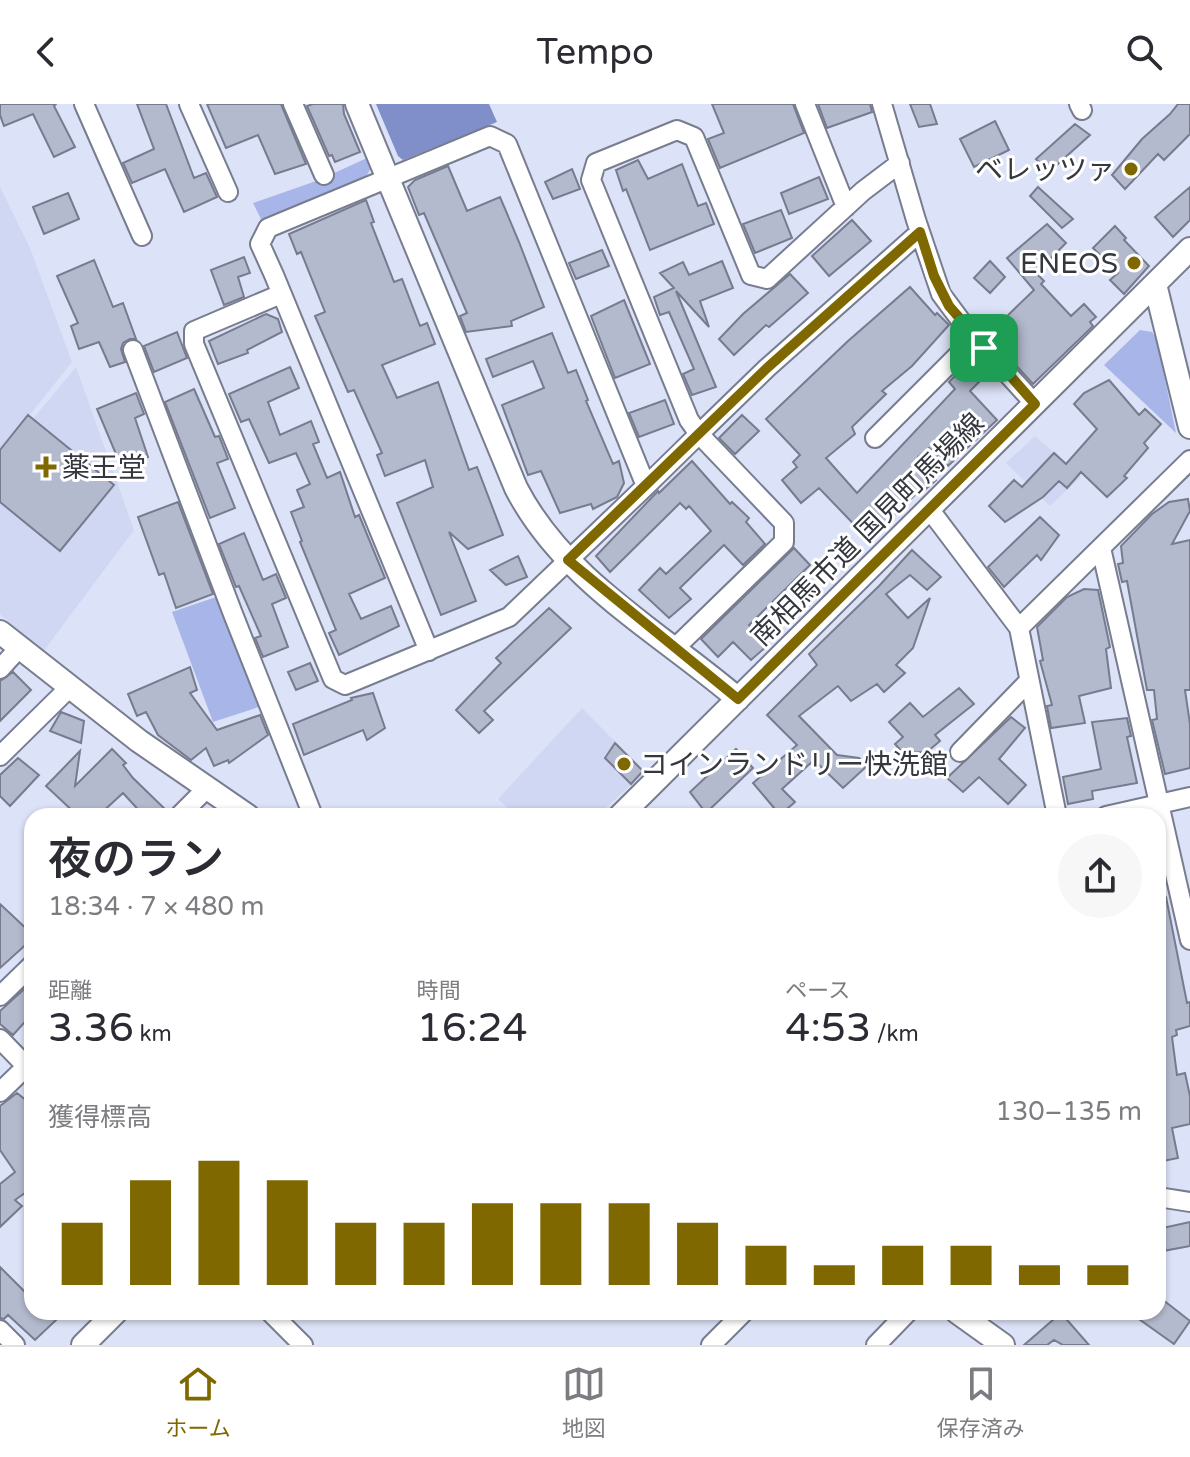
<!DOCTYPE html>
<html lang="ja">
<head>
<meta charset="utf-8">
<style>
  :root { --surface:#fff; --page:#f7f7f7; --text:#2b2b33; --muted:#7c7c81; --line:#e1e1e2; --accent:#7f6800 }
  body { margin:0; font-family:"Varela Round","Noto Sans JP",sans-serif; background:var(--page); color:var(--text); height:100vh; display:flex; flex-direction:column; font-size:30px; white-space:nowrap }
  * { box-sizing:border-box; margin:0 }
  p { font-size:26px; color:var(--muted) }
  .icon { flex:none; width:44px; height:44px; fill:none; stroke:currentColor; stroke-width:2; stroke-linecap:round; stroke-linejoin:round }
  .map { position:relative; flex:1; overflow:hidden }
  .panel { position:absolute; left:24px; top:704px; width:1142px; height:512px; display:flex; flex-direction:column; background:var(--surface); border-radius:24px; box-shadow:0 2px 6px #0004 }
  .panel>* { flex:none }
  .pin { position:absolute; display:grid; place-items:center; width:68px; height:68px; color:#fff; margin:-34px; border-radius:16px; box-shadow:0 4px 12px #0006 }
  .round { display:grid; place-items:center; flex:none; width:84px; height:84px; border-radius:42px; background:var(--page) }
  .summary { display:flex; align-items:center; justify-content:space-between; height:136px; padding:0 24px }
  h1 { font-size:44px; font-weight:600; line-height:60px }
  .metrics { display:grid; grid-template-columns:repeat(3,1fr); gap:12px; height:136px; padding:8px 24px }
  .metrics div { display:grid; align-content:center }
  .metrics b { font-size:40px; font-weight:600 }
  .metrics small { font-size:22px; font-weight:400 }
  .metrics p { font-size:22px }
  .chart { height:224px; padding:16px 24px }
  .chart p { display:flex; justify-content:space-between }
  .chart svg { width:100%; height:144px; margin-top:8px; stroke:var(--accent); stroke-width:6 }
  header { display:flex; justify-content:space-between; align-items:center; height:104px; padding:0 24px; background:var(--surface); font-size:36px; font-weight:600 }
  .tabs { display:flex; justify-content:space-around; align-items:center; height:112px; border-top:2px solid var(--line); background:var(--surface); font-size:22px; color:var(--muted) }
  .tabs a { display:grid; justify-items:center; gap:4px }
  .tabs .active { color:var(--accent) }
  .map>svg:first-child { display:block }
  .built { fill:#cfd7f2 }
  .green { fill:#a7b5e9 }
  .water { fill:#808ec9 }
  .building { fill:#b4bace; stroke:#767b8e; stroke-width:2 }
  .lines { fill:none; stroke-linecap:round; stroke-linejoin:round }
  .minor-casing { stroke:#777c8f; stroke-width:22 }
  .tertiary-casing { stroke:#777c8f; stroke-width:26 }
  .minor { stroke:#fff; stroke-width:18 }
  .tertiary { stroke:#fff; stroke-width:22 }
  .route-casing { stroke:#fff; stroke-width:16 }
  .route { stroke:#7f6800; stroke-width:10 }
  .poi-dot { fill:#7f6800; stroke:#fff; stroke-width:3 }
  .labels { text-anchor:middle; stroke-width:6; stroke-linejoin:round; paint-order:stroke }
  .poi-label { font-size:28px; fill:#35373f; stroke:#fff; text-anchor:end }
  .street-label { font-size:28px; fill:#35373f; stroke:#fff }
</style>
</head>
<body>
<header><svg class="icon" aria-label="back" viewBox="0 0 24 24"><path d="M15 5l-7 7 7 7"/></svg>Tempo<svg class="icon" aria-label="search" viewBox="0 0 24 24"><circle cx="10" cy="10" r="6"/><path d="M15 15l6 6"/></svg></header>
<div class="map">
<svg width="1190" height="1241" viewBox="0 0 1190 1241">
  <rect width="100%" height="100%" fill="#dce2f7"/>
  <!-- built -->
  <path class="built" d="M0 83 30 144 72 258 0 348Z
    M76 263 134 426 43 548 0 510V355Z
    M1035 332 1081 373 1050 402 1006 359Z
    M582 604 645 668 597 712H516L498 695Z"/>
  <!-- green -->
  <path class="green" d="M367 54 371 64 364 76 262 117 253 99 319 76Z
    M1140 226 1152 228 1157 236 1176 329 1104 261Z
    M222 491 265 601 213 618 172 508Z"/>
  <!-- water -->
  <path class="water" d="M376 0H489L497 18 403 56 398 52Z"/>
  <!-- building -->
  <path class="building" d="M0 0H56L54 2 75 43 54 53 33 10 4 22 0 11Z
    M137 0H166L194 74 206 69 217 93 184 108 165 65 132 79 123 59 154 45Z
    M207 0H281L306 60 275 70 258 31 226 44Z
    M313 0H343L344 10 360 48 335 58 332 51 329 52 307 2Z
    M712 0H793L804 29 720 64 708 35 724 29Z
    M818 0H870L872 8 827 24Z
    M910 0H930L937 20 919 23Z
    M1178 0H1190V30L1164 56 1158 50 1125 85 1112 71 1142 35 1170 10Z
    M995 17 1009 46 974 63 960 35Z
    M1075 20 1090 31 1049 68 1036 55Z
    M638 56 648 75 682 60 698 102 706 99 714 120 650 146 626 85 623 87 616 66Z
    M448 62 467 107 500 93 519 138 544 203 511 217 512 222 466 228 460 212 467 209 424 109 419 111 408 83 415 76Z
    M572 65 580 85 553 95 545 78Z
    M819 73 828 95 789 110 781 89Z
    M1038 83 1073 115 1062 124 1030 92Z
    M1190 83V116L1173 133 1155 113Z
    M68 89 79 115 44 130 33 103Z
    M366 96 374 118 371 119 394 178 402 175 420 222 427 219 435 240 382 261 397 294 438 278 469 366 477 363 503 431 468 445 449 428 476 497 441 511 397 399 433 383 425 356 385 372 377 351 382 349 354 286 348 288 315 212 325 208 301 148 297 150 289 130Z
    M781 106 792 134 755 149 743 120Z
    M852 116 871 137 829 172 812 152Z
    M1047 120 1066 139 1036 169 1044 177 1041 180 1071 212 1084 200 1096 213 1090 218 1093 222 1033 280 995 238 1010 224 1003 216 1034 186 1007 154Z
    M1115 122 1126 134 1124 136 1149 162 1124 190 1110 176 1118 169 1093 144Z
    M602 146 609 162 576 175 569 159Z
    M244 153 250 169 238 173 244 193 224 201 211 166Z
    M94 156 113 203 123 199 136 235H130L123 239 121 245 125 258 110 263 99 238 79 245 71 222 78 219 57 172Z
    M722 157 733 184 700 197 709 223 676 187 716 283 692 291 683 270 694 265 669 208 660 211 654 193 674 184 660 169 683 158 689 171Z
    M990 157 1005 173 990 189 974 174Z
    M790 170 808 189 769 223 766 221 734 251 719 235 743 210Z
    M910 183 935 211 937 209 949 221 912 262 882 287 886 290 852 323 855 330 826 354 857 389 955 285 949 278 969 257 985 272 970 287 997 316 948 362 929 344 918 353 936 376 919 391 917 389 868 435 819 384 801 399 782 376 797 363 793 358 800 351 766 315 848 237Z
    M624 196 650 260 615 274 591 212Z
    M266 210 278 215 282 228 247 246 248 249 218 260 209 237Z
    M177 228 187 254 154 268 144 242Z
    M552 229 568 269 576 266 588 296 586 297 613 360 619 357 624 379 617 393 593 405 591 400 560 409 541 367 528 371 502 301 544 284 533 257 493 273 486 255Z
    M290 263 299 284 268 298 280 331 311 317 319 338 313 340 327 374 340 368 355 413 359 411 385 474 349 490 361 515 391 502 399 522 339 551 329 529 336 526 300 438 302 437 291 408 304 403 297 386 310 380 296 349 269 359 249 315 241 318 229 290Z
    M1109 276 1139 311 1145 305 1161 320 1144 339 1148 344 1124 372 1127 374 1107 393 1081 368 1067 384 1059 377 1043 393 1005 418 989 402 1014 376 1022 383 1054 349 1066 360 1097 325 1074 300 1084 289Z
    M194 285 215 333 219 332 228 355 217 359 235 404 210 414 165 298Z
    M136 289 144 310 135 314 148 353 121 362 97 305Z
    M665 296 674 320 639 333 629 309Z
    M28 311 114 381 60 447 0 398V346Z
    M742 311 759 327 735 350 719 334Z
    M692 357 730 400 732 398 749 414 746 418 765 440 743 461 724 441 680 484 691 495 669 514 639 486 660 464 666 470 711 427 689 402 686 405 680 399 610 468 596 452 658 387 659 389Z
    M1188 395 1190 407 1172 440 1190 436V586H1185L1190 620V664L1165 670 1152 616 1157 615 1154 586H1147L1127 477 1122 478 1118 460 1123 459 1121 442 1152 410 1169 398Z
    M178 398 213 490 176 504 164 469 159 471 138 413Z
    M1040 413 1059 431 1041 456 1037 451 1004 483 988 463Z
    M244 429 263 476 276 470 286 494 272 500 288 543 263 553 255 534 261 532 239 482 236 483 219 440Z
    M794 444 810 461 749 521 768 541 751 556 733 538 718 553 701 535Z
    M912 446 941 473 927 486 910 471 886 490 908 514 930 494 913 544 896 561 905 569 884 588 877 580 851 597 838 582 799 612 837 651 859 654 867 662 843 684 814 656 782 685 795 698 780 711 753 679 797 641 767 611 817 561 809 550 879 482Z
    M518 452 527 473 506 481 490 466Z
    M1084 485 1098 486 1110 543 1106 545 1111 584 1079 592 1085 619 1051 624 1047 602 1052 601 1040 557 1043 556 1037 523 1067 493Z
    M549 504 571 524 484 607 493 616 479 629 456 606 501 559 496 554Z
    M310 559 318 577 296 586 288 568Z
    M190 563 197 586 190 589 217 626 260 611 268 631 229 659 228 656 214 662 206 644 191 656 158 631 146 608 137 612 128 590Z
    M13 568 31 586 0 617V577Z
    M959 584 974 600 935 631 940 637 927 648 903 649 895 640 903 633 889 618 910 599 923 613Z
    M373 589 385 624 367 636 363 626 304 651 293 620 352 596 351 594Z
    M61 608 84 617 81 639 50 627Z
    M1011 613 1025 624 999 655 1026 681 1008 700 979 673 963 688 947 674Z
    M1127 614 1131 632 1127 633 1137 679 1092 687 1093 695 1068 700 1063 673 1101 665 1092 618Z
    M615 639 643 667 631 680 605 654Z
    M112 645 126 659 123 661 133 674 168 708 167 712H144L123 689 98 712H78L46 682 80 647 75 682Z
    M736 645 753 664 706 709 690 688Z
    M18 654 39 671 10 702 0 692V671Z
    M1166 793 1187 899 1190 898V922L1176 926 1177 931 1172 933 1177 971 1185 969 1190 992V1020L1172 1024 1178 1054 1158 1058V794Z
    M0 800 32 830V835L0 864Z
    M32 878V910L13 931 0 920V907Z
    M17 989 32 1001V1084L15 1096 22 1102 0 1123V1080L15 1068 0 1046V1002Z
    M1190 1118V1142L1163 1147 1158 1125Z
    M0 1163 32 1195V1208H46L56 1216 35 1236 8 1211 4 1215 0 1214Z
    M1158 1192 1190 1217 1174 1240 1129 1208H1158Z
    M1061 1209 1089 1241H1063L1054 1236 1047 1241H1024Z"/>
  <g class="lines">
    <defs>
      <path id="minor" d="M84 0 142 132
        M189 0 228 88
        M293 0 324 71
        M805 0 846 103
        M882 0 916 116 941 190 967 225 1035 300
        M1079 0 1082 6
        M900 59 863 87 767 175 751 171 694 33 677 26 596 59 591 76 689 316 699 330 767 264 920 128
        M281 190 194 227V240L333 575 345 581 509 513 646 382 507 40 490 32 268 124 260 140 274 171 429 547
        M133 246 233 510 313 712
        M875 334 975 234
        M646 382 699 330 784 419V438L675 544
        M930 406 1019 524 1057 712
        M1101 444 1190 836
        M1019 524 1190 356
        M0 565 20 543
        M960 648 1028 578
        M0 652 70 583
        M179 712 207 684
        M1106 712 1190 693
        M0 892 32 861
        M0 935 32 968
        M0 988 27 962
        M1158 1093 1190 1098
        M270 1208 303 1241
        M0 1226 15 1241
        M711 1241 744 1208
        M876 1241 908 1208"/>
      <path id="tertiary" d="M357 0 516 384C564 477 661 529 738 595
        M1155 180 1190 323
        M0 528 139 637 248 712
        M620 712 1190 145
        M957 1208 1003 1241
        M83 1241 116 1208"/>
    </defs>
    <!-- minor casing -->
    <use href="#minor" class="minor-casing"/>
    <!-- tertiary casing -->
    <use href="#tertiary" class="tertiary-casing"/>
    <!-- minor -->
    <use href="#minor" class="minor"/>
    <!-- tertiary -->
    <use href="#tertiary" class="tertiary"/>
  </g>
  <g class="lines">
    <defs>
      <path id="route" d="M920 128 934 172 949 202 1035 300 738 595 568 456 767 264Z"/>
    </defs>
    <!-- route casing -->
    <use href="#route" class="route-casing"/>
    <!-- route -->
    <use href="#route" class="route"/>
  </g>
  <!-- markers -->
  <g class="poi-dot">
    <circle cx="1131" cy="65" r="8"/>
    <circle cx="1134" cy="159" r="8"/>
    <path d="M42 351h8v8h8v8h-8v8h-8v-8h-8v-8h8z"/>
    <circle cx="624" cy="660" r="8"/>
  </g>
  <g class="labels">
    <!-- poi labels -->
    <g class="poi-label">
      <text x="1115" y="75">ベレッツァ</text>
      <text x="1118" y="169">ENEOS</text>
      <text x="62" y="373" text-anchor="start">薬王堂</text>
      <text x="640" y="670" text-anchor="start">コインランドリー快洗館</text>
    </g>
    <!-- street labels -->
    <g class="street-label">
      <text transform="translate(867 425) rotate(-45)" y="10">南相馬市道 国見町馬場線</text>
    </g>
  </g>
</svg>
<div class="pin" style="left:984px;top:244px;background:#1e9e55"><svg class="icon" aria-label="arrive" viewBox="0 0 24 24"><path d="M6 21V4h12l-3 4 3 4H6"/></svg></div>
<section class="panel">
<div class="summary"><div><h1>夜のラン</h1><p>18:34 · 7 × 480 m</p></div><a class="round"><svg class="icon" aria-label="share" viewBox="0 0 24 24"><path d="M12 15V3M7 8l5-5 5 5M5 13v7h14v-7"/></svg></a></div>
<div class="metrics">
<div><p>距離</p><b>3.36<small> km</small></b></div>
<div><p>時間</p><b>16:24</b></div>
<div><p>ペース</p><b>4:53<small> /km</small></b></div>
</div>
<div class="chart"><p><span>獲得標高</span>130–135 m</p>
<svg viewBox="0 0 160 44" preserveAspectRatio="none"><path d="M5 44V25M15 44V12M25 44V6M35 44V12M45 44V25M55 44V25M65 44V19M75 44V19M85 44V19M95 44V25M105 44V32M115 44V38M125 44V32M135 44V32M145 44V38M155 44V38"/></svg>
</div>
</section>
</div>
<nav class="tabs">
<a class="active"><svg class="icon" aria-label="home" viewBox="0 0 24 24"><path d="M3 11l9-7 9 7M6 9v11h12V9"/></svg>ホーム</a>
<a><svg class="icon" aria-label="map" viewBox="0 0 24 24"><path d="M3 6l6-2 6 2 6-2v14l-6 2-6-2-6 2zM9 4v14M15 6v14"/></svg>地図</a>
<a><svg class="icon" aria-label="saved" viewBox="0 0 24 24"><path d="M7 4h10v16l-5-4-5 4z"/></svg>保存済み</a>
</nav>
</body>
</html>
